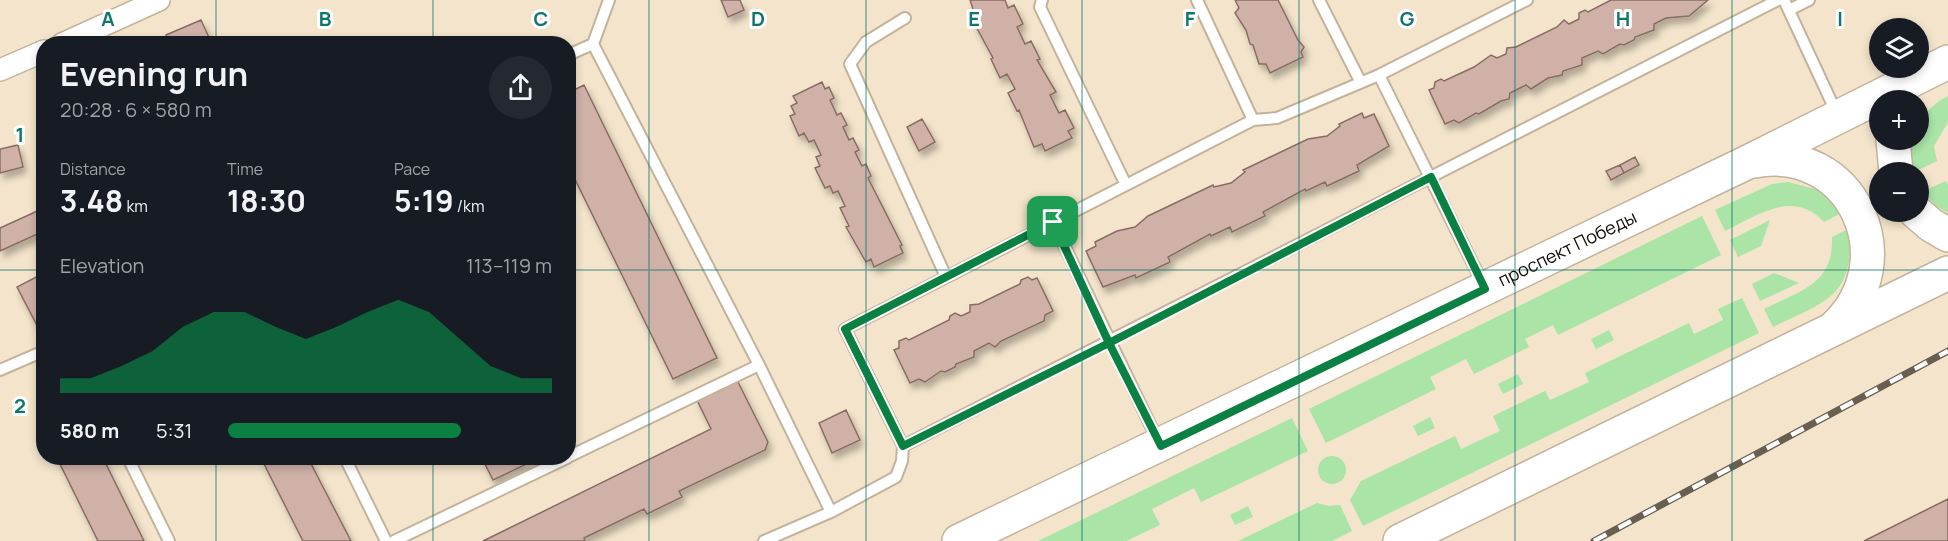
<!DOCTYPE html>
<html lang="en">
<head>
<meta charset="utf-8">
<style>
  :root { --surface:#171b24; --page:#242831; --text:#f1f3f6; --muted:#9ea1a6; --accent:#0b8043 }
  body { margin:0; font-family:Manrope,sans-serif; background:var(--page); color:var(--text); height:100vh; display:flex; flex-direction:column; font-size:22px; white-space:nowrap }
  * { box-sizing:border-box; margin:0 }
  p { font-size:20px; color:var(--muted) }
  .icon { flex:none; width:33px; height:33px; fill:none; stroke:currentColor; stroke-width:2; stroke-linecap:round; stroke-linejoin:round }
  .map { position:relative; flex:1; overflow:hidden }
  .details { position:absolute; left:36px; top:36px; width:540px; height:429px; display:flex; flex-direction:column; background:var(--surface); border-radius:24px; box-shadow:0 3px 9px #0003 }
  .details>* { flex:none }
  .buttons { position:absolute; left:1869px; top:18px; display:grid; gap:12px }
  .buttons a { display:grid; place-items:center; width:60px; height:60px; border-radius:50%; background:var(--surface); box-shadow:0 3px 9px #0003; font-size:30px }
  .pin { position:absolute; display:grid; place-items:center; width:51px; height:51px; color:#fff; margin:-26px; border-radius:12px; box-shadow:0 3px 9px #0006 }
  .round { display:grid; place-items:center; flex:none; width:63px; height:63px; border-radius:32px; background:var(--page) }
  .overview { display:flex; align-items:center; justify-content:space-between; height:102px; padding:0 24px }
  h1 { font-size:33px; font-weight:700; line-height:45px }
  .metrics { display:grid; grid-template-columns:repeat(3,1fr); gap:9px; height:102px; padding:6px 24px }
  .metrics div { display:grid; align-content:center }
  .metrics b { font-size:30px; font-weight:700 }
  .metrics small { font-size:16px; font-weight:400 }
  .metrics p { font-size:16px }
  .chart { height:168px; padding:12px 24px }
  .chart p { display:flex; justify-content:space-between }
  .chart svg { width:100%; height:108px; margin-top:6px; fill:var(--accent); opacity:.7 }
  ul { padding:0 24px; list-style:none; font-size:20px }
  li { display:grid; grid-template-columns:96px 72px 1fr; align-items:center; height:45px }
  li i { height:15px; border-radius:8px; background:var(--accent) }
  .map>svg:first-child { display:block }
  .green { fill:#aae4a6 }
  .building { fill:#cfb1a8; stroke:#886d64; stroke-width:1.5; filter:url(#shadow) }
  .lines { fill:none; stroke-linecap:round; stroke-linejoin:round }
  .lane-casing { stroke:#c3b39b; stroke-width:14 }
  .street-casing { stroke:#c3b39b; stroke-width:24 }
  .primary-casing { stroke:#c3b39b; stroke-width:36 }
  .lane { stroke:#fff; stroke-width:10 }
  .street { stroke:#fff; stroke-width:21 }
  .primary { stroke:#fff; stroke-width:33 }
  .rail-casing { stroke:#685f51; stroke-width:7 }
  .rail { stroke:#fff; stroke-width:4.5; stroke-dasharray:14; stroke-linecap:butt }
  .route-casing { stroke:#fff; stroke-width:12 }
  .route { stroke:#0b8043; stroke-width:8 }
  .grid { fill:none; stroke:#0f766e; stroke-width:1.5; stroke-opacity:0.55 }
  .labels { text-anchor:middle; stroke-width:6; stroke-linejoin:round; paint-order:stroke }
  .street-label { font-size:18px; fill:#120d05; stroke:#fff }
  .grid-label { font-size:20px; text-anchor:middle; font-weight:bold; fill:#0f766e; stroke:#fff; stroke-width:6; stroke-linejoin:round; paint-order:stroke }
</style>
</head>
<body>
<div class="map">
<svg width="1948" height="541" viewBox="0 0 1948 541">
  <defs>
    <filter id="shadow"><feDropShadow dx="3.5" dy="6" stdDeviation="3" flood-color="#0004"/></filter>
  </defs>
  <rect width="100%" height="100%" fill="#f3e4cb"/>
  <!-- green -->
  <path class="green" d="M1948 96V122L1934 146 1937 161 1914 172 1911 153 1913 140H1918C1918 119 1930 105 1948 96Z
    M1946 181 1948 185V213L1936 206 1923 191Z
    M1788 182 1819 190 1843 212 1824 222C1793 189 1758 215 1725 231L1715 210 1772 184Z
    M1702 216 1721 255 1558 335 1553 325 1525 339 1529 347 1474 374 1466 359 1430 377 1436 389 1326 443 1309 409Z
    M1770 220 1761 246 1738 257 1730 240Z
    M1850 228C1854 297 1828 300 1773 327L1764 309C1799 291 1834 285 1832 237Z
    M1774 273 1799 283 1760 301 1752 284Z
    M1742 298 1759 333 1363 526 1350 500 1361 481 1455 436 1461 449 1500 431 1493 416 1545 391 1550 400 1589 382 1585 373 1689 323 1694 334 1723 320 1718 309Z
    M1609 330 1614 340 1596 349 1591 339Z
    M1518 374 1523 384 1503 394 1498 384Z
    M1430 417 1435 428 1418 436 1413 426Z
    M1292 418 1308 451 1201 502 1194 488 1152 509 1160 525 1126 541H1038Z
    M1318 470a14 14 0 1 1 28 0a14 14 0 1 1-28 0Z
    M1317 503 1329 506 1340 505 1352 531 1332 541H1238Z
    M1248 506 1253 517 1235 525 1230 515Z"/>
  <!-- building -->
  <path class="building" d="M721 0H740L744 10 728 17Z
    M970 0H1005L1008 8 1014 5 1023 24 1017 27 1025 44 1031 41 1040 59 1037 60 1056 92 1050 95 1059 113 1065 110 1074 128 1068 131 1072 138 1045 151 1042 144 1034 147 1019 110 1017 111 1008 93 1015 89 1007 74 1000 78 991 59 993 58 974 23 977 21Z
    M1235 0H1278L1298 40 1304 47 1301 52 1303 57 1270 73 1266 64H1259L1253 45 1250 44 1246 30 1235 13 1239 8Z
    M1611 0H1708L1689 16 1666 18 1654 24V30L1635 37 1634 40 1624 45 1620 44 1603 54 1598 51 1582 58V65L1563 71 1562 75 1548 78 1531 89 1526 85 1510 93 1509 99 1501 101 1479 114 1476 113 1459 123 1454 120 1445 124 1429 90 1434 88 1435 82 1441 79 1444 81 1474 67 1491 55 1497 58 1506 54 1507 48 1516 47 1557 27 1564 20 1569 24 1579 19V13L1585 10 1588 12Z
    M201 20 212 44H170L166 35Z
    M822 82 825 89 829 87 834 98 830 100 837 115 841 113 847 125 843 127 849 140 853 138 859 150 855 152 862 166 866 164 871 176 868 178 902 245 900 246 903 253 874 267 871 259 866 262 846 227 849 226 840 208 845 206 838 191 833 193 830 186 825 188 815 168 820 166 816 157 821 155 814 140 809 142 804 133 799 136 790 116 795 114 791 106 797 103 793 96Z
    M584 85 717 358 673 379 568 165V93Z
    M1362 113 1364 118 1374 114 1389 146 1357 165 1359 171 1327 186 1325 182 1306 191 1305 189 1263 212 1265 216 1232 232 1230 227 1211 236 1210 234 1168 257 1170 262 1136 278 1135 275 1103 287 1086 251 1096 246 1095 242 1117 231 1135 227 1148 216 1213 185 1214 187 1231 183 1245 172 1243 170 1308 139 1327 136 1340 126 1339 124Z
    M922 119 935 142 919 151 907 127Z
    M18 145 23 167 0 173V149Z
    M1635 157 1639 165 1624 173 1620 165Z
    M1620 165 1624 173 1611 180 1606 171Z
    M44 208V231L0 251V228Z
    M44 273V332L41 333 17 287Z
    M1028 277 1032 280 1037 278 1053 311 1045 315 1044 321 1001 341 995 347 989 343 974 351V357L956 364 955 367 945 372 941 371 925 382 919 379 910 383 894 350 899 348V341L906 338 909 340 949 320 950 316 955 313 961 316 970 312V305L979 304 1020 284 1021 280Z
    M736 378 768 442 765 450 679 491 682 497 647 514 644 509 584 538 585 541H483L711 429 696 398Z
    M846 410 860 440 832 453 819 423Z
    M57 458H103L144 541H98Z
    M261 458H308L351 541H303Z
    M482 458H534L535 460 493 480Z
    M1948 499V541H1864Z"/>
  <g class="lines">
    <defs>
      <path id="lane" d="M1042 0 1040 7 1126 185
        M1197 0 1253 120
        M1319 0 1360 81
        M1784 0 1837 114
        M1789 10 1809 0
        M905 18 866 42 850 64 946 277
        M593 44 609 0
        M568 55 593 44 759 365 831 512
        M1379 75 1483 284
        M1053 222 1158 441
        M0 370 44 351
        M903 446 845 329 1253 120 1277 118 1379 75 1527 0
        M568 457 759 365
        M128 458 169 541
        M345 458 386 541
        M394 541 567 458
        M764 541 831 512 896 477 902 461 903 446 1778 0"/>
      <path id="street" d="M62 44 159 0
        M0 70 44 51"/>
      <g id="primary">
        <path d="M1893 140 1896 172"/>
        <path d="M1754 161C1852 143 1906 260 1835 327"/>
        <path d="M1916 212 1931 225 1948 235"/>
        <path id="s1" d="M959 541 1748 162 1948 62"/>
        <path d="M1400 541 1948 273"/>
      </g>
    </defs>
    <!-- lane casing -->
    <use href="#lane" class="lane-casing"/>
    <!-- street casing -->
    <use href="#street" class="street-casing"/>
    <!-- primary casing -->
    <use href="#primary" class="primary-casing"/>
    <!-- lane -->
    <use href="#lane" class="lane"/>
    <!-- street -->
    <use href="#street" class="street"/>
    <!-- primary -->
    <use href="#primary" class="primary"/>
    <defs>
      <path id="rail" d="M1594 541 1948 351"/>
    </defs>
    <!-- rail casing -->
    <use href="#rail" class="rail-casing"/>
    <!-- rail -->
    <use href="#rail" class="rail"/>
  </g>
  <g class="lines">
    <defs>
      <path id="route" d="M1053 222 845 329 903 446 1109 343 1161 446 1485 289 1431 177 1109 343 1053 222"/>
    </defs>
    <!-- route casing -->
    <use href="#route" class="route-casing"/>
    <!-- route -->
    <use href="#route" class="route"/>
  </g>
  <!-- grid -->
  <path class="grid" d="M216 0V44M433 0V44M649 0V541M866 0V541M1082 0V541M1299 0V541M1515 0V541M1732 0V541M0 270H44M568 270H1948M216 458V541M433 458V541"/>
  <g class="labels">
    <!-- street labels -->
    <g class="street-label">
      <text dy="6" stroke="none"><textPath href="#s1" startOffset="675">проспект Победы</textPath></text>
    </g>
  </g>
  <g class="grid-label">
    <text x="108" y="26">A</text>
    <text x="325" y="26">B</text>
    <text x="541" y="26">C</text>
    <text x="758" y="26">D</text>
    <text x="974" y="26">E</text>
    <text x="1190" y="26">F</text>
    <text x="1407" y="26">G</text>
    <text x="1623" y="26">H</text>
    <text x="1840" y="26">I</text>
    <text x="20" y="142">1</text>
    <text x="20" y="413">2</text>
  </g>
</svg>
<div class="buttons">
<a><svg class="icon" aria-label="layers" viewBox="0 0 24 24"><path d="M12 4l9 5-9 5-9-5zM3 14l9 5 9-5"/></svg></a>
<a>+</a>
<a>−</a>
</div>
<div class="pin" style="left:1053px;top:222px;background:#1e9e55"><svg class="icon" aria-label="arrive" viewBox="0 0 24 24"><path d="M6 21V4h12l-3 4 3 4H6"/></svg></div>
<section class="details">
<div class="overview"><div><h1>Evening run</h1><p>20:28 · 6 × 580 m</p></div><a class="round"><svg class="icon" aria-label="share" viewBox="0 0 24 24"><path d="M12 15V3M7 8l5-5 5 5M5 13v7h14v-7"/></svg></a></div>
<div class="metrics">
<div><p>Distance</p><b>3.48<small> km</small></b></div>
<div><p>Time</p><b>18:30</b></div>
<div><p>Pace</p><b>5:19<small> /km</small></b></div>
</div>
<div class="chart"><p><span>Elevation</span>113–119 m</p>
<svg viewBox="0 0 160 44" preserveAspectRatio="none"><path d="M0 44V38L10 38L20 33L30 27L40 17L50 11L60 11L70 17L80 22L90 17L100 11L110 6L120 11L130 22L140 33L150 38L160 38V44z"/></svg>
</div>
<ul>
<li><b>580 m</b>5:31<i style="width:72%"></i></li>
</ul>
</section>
</div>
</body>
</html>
